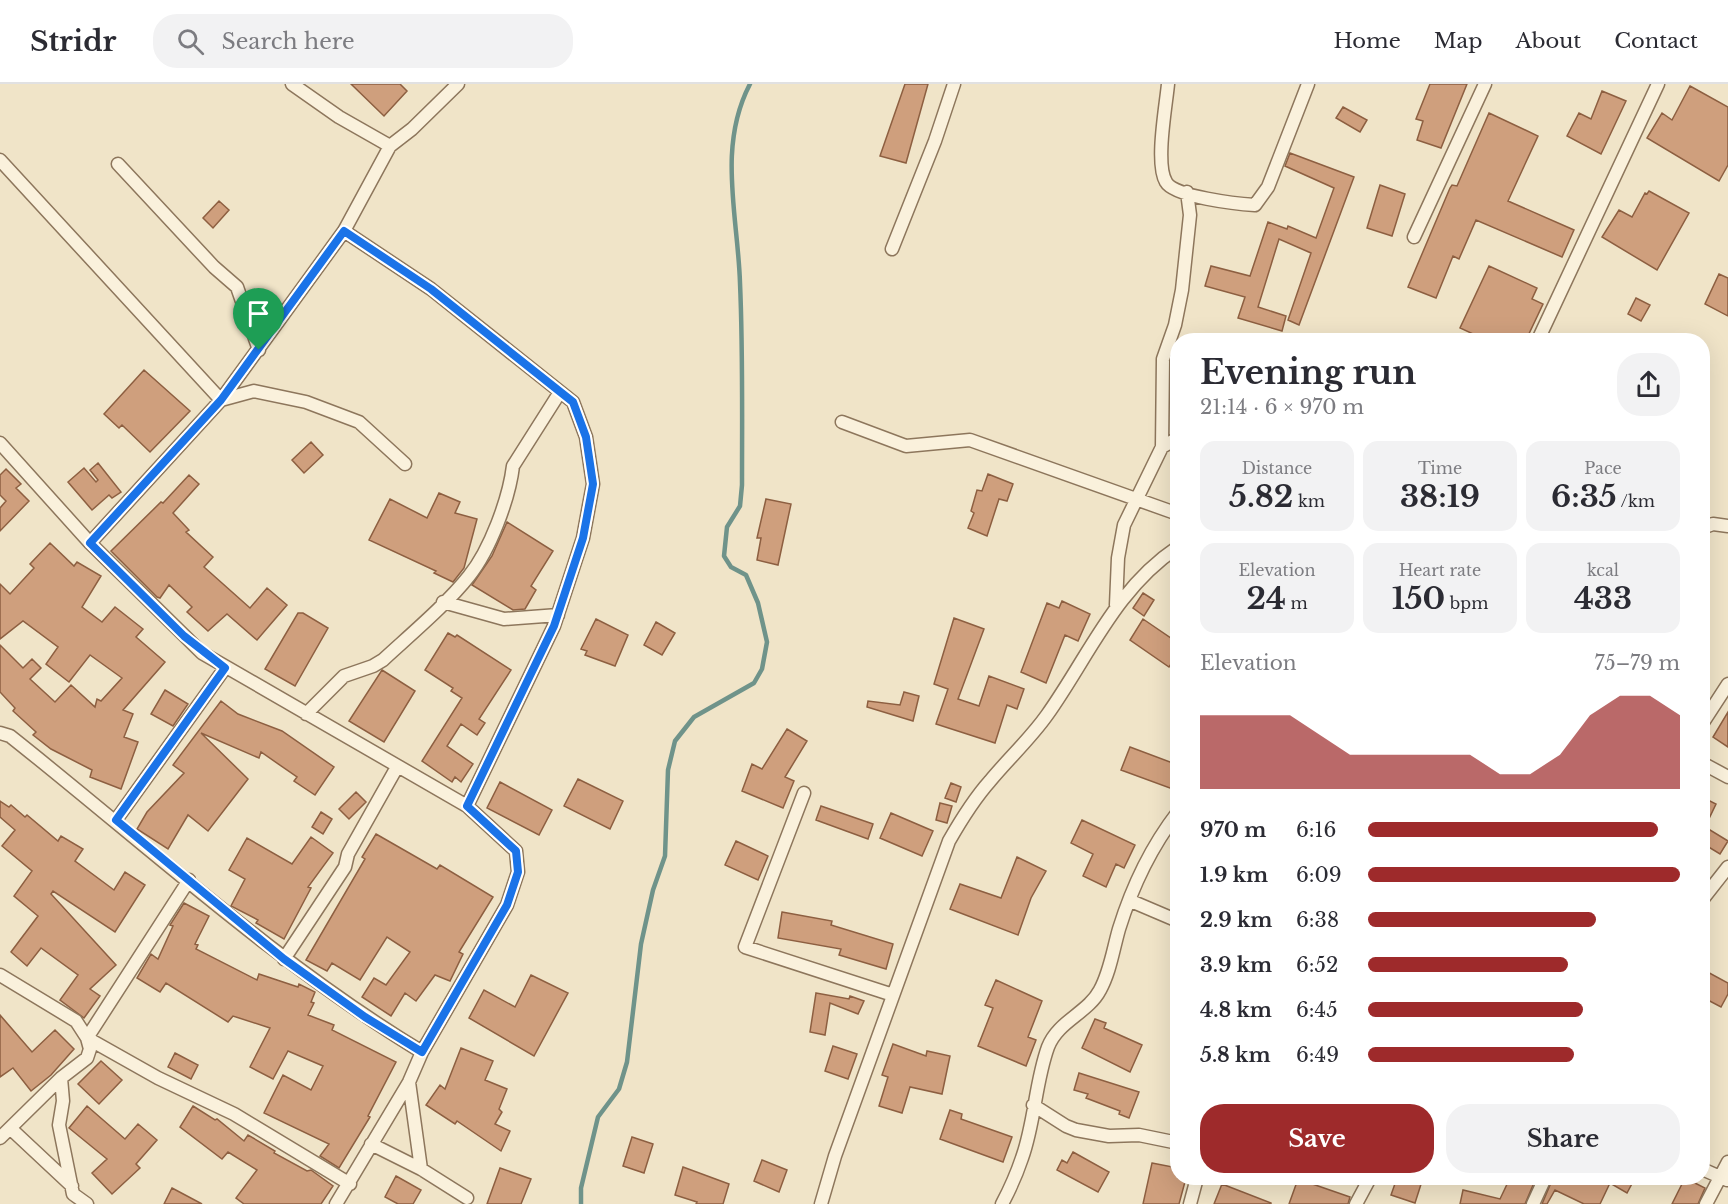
<!DOCTYPE html>
<html lang="en">
<head>
<meta charset="utf-8">
<style>
  :root { --surface:#fff; --page:#f2f2f3; --text:#2b2b33; --muted:#7c7c81; --line:#e1e1e2; --accent:#9e2a2b }
  body { margin:0; font-family:"Libre Baskerville",serif; background:var(--page); color:var(--text); height:100vh; display:flex; flex-direction:column; font-size:22px; white-space:nowrap }
  * { box-sizing:border-box; margin:0 }
  p { font-size:20px; color:var(--muted) }
  .icon { flex:none; width:33px; height:33px; fill:none; stroke:currentColor; stroke-width:2; stroke-linecap:round; stroke-linejoin:round }
  .map { position:relative; flex:1; overflow:hidden }
  .sheet { position:absolute; left:1170px; top:249px; width:540px; height:852px; display:flex; flex-direction:column; background:var(--surface); border-radius:24px; box-shadow:0 6px 24px #0002 }
  .sheet>* { flex:none }
  .pin { position:absolute; display:grid; place-items:center; width:51px; height:51px; color:#fff; margin:-62px -26px; border-radius:50% 50% 50% 0; rotate:-45deg; box-shadow:0 0 6px #0007 }
  .pin .icon { rotate:45deg }
  .round { display:grid; place-items:center; flex:none; width:63px; height:63px; border-radius:24px; background:var(--page) }
  .summary { display:flex; align-items:center; justify-content:space-between; height:102px; padding:0 30px }
  h1 { font-size:33px; font-weight:700; line-height:45px }
  .stats { display:grid; grid-template-columns:repeat(3,1fr); gap:9px; height:102px; padding:6px 30px }
  .stats div { display:grid; align-content:center; border-radius:15px; background:var(--page); text-align:center }
  .stats b { font-size:30px; font-weight:700 }
  .stats small { font-size:16px; font-weight:400 }
  .stats p { font-size:16px }
  .chart { height:168px; padding:12px 30px }
  .chart p { display:flex; justify-content:space-between }
  .chart svg { width:100%; height:108px; margin-top:6px; fill:var(--accent); opacity:.7 }
  .primary-button { display:flex; gap:12px; margin-top:auto; padding:12px 30px }
  .primary-button a { flex:1; height:69px; border-radius:24px; background:var(--accent); color:#fff; font-size:24px; font-weight:700; line-height:69px; text-align:center }
  .primary-button a+a { background:var(--page); color:var(--text) }
  ul { padding:0 30px; list-style:none; font-size:20px }
  li { display:grid; grid-template-columns:96px 72px 1fr; align-items:center; height:45px }
  li i { height:15px; border-radius:8px; background:var(--accent) }
  header { display:flex; align-items:center; gap:36px; box-sizing:border-box; height:84px; padding:0 30px; background:var(--surface); border-bottom:2px solid var(--line) }
  header strong { font-size:28px }
  nav { display:flex; gap:33px; margin-inline-start:auto; font-size:21px }
  .search { width:420px; height:54px; background:var(--page); display:flex; align-items:center; gap:15px; box-sizing:border-box; padding:0 21px; border-radius:24px; color:var(--muted); font-size:22px }
  .map>svg:first-child { display:block }
  .lines { fill:none; stroke-linecap:round; stroke-linejoin:round }
  .stream { stroke:#6f938a; stroke-width:4.5 }
  .building { fill:#cf9f7d; stroke:#8d5f41; stroke-width:1.5 }
  .minor-casing { stroke:#8d765c; stroke-width:15 }
  .minor { stroke:#faf1dc; stroke-width:12 }
  .route-casing { stroke:#fff; stroke-width:12 }
  .route { stroke:#1a73e8; stroke-width:8 }
</style>
</head>
<body>
<header>
<strong>Stridr</strong>
<div class="search"><svg class="icon" aria-label="search" viewBox="0 0 24 24"><circle cx="10" cy="10" r="6"/><path d="M15 15l6 6"/></svg>Search here</div>
<nav><a>Home</a><a>Map</a><a>About</a><a>Contact</a></nav>
</header>
<div class="map">
<svg width="1728" height="1120" viewBox="0 0 1728 1120">
  <rect width="100%" height="100%" fill="#f0e4c8"/>
  <g class="lines">
    <!-- stream -->
    <path class="stream" d="M581 1120V1104L598 1033 619 1005 627 978 641 860 653 806 665 772 668 686 675 657 694 633 754 599 762 585 767 558 758 519 746 491 731 483 724 472 727 443 740 422 742 401C742 334 743 266 740 199 738 132 717 63 750 0"/>
  </g>
  <!-- building -->
  <path class="building" d="M351 0H400L407 7 384 32Z
    M905 0H928L906 79 880 72Z
    M1430 0H1467L1441 64 1417 56 1423 37 1416 35Z
    M1690 2 1728 23V81L1719 97 1647 54 1662 29 1672 36Z
    M1602 7 1626 17 1601 70 1567 52 1579 29 1591 35Z
    M1343 23 1367 36 1360 48 1336 34Z
    M1489 29 1538 52 1508 117 1574 146 1562 173 1476 136 1459 175 1453 172 1436 214 1408 203 1450 104 1452 101 1457 102Z
    M1290 69 1354 93 1299 241 1288 236 1311 169 1279 155 1258 223 1286 232 1282 247 1238 234 1245 213 1205 202 1211 182 1250 192 1268 138 1287 145 1288 142 1316 154 1334 104 1285 82Z
    M1380 101 1405 110 1392 152 1367 144Z
    M1649 107 1689 129 1657 186 1602 153 1619 126 1632 133 1645 109 1647 110Z
    M219 117 229 126 213 144 203 134Z
    M1489 182 1537 204 1532 215 1543 220 1526 256H1486L1460 244Z
    M1719 190 1728 194V232L1705 220Z
    M1636 214 1650 221 1641 237 1628 230Z
    M144 286 190 327 150 368 122 341 119 344 104 330Z
    M311 358 323 371 304 389 292 376Z
    M98 379 121 408 112 414 109 411 92 426 68 398 84 384 96 398 98 396 90 386Z
    M6 385 21 400 16 404 29 417 0 447V424L6 417 0 411V391Z
    M988 390 1013 400 1007 417 999 415 987 452 968 444 974 429 971 427 977 406 982 407Z
    M189 391 199 400 173 429 189 446 186 448 213 473 204 483 250 524 267 504 287 521 257 556 227 530 208 547 187 528 192 523 169 501 160 514 157 513 111 467 161 418 163 419Z
    M439 409 460 418 455 429 477 435 464 484 453 498 434 489 436 487 369 456 390 415 427 434Z
    M766 415 791 420 778 481 757 476 761 454H757Z
    M507 438 553 467 531 502 536 506 525 525 513 526 472 501 492 472Z
    M50 459 74 482 77 478 101 492 82 523 102 538 115 523 143 545 136 553 165 578 123 626 133 630 124 653 138 658 121 705 90 693 92 686 51 665 33 651 36 648 13 627 15 624 0 608V561L23 584 32 575 41 584 30 595 55 618 71 601 95 623 97 615 101 617 122 594 90 571 69 598 46 580 58 563 23 537 0 555V500L10 510 34 484 30 480Z
    M1143 509 1154 516 1144 532 1133 524Z
    M1062 517 1090 530 1078 557 1065 551 1046 599 1021 588 1047 519 1059 524Z
    M298 529H303L328 544 295 602 265 585Z
    M954 534 984 545 958 615 979 622 989 592 1024 605 1017 625 1007 621 995 659 936 640 948 605 934 600Z
    M596 535 628 551 615 582 585 571 587 567 581 565Z
    M1143 535 1178 559V570L1169 583 1130 556Z
    M656 538 675 549 662 571 644 561Z
    M448 549 455 553 457 551 511 586 479 635 485 639 477 651 461 640 447 662 473 680 461 698 455 693 452 698 422 677 462 614 451 607 453 604 425 586Z
    M382 586 415 607 384 658 349 637Z
    M165 606 188 620 173 642 151 630Z
    M904 608 919 612 913 637 867 623 868 617 900 621Z
    M221 617 238 630 282 647 334 683 315 711 294 697 297 693 261 668 259 674 201 649 248 695 208 747 188 731 168 765 137 745 147 728 184 689 173 681Z
    M1728 628V663L1713 653Z
    M787 645 807 657 785 693 794 697 783 724 742 707 752 680 762 685Z
    M1130 663 1178 681V707L1121 686Z
    M578 695 623 717 610 745 564 722Z
    M500 698 552 726 539 751 487 724Z
    M951 699 961 703 956 718 945 714Z
    M356 708 366 718 349 735 339 725Z
    M1702 713 1716 720 1705 743 1728 757 1720 770 1702 759Z
    M0 717 9 723 11 721 25 733 27 731 58 757 61 752 83 765 75 777 114 806 125 788 145 801 115 848 53 807 51 810 116 881 90 905 100 912 84 934 60 916 78 891 41 864 27 882 11 868 38 832 14 812 32 787 2 762 15 746 0 733Z
    M940 719 952 722 947 739 936 736Z
    M821 722 873 740 868 755 816 736Z
    M321 728 332 735 323 750 312 743Z
    M891 729 933 747 922 772 880 754Z
    M1082 736 1135 761 1124 784 1116 780 1106 803 1083 792 1093 770 1071 759Z
    M376 750 437 785 440 781 493 813 459 868 463 870 450 897 435 891 416 917 405 909 391 932 362 913 374 894 386 901 410 868 387 853 360 896 332 879 327 887 306 876 365 775 362 773Z
    M311 753 333 769 308 803 311 804 284 855 256 839 258 836 231 822 245 795 229 786 247 754 292 780Z
    M736 757 768 772 758 796 725 781Z
    M1017 773 1046 787 1031 814 1018 851 950 825 960 800 1001 814Z
    M184 819 209 832 195 860 198 861 196 865 257 896 259 890 298 903 299 900 315 908 311 918 314 919 308 931 334 941 332 946 396 978 368 1032 370 1033 339 1084 320 1072 329 1060 264 1029 283 991 311 1006 323 982 288 967 273 995 250 983 270 944 233 932 228 938 166 899 160 908 137 894 151 870 158 875 173 842 170 841Z
    M782 828 832 837 831 841 893 860 886 885 839 871 841 865 778 854Z
    M1702 885 1728 899V910L1721 923 1702 913Z
    M531 891 568 909 534 972 469 934 484 906 515 923Z
    M996 896 1042 917 1028 953 1036 956 1026 982 978 962 993 924 985 921Z
    M816 909 849 915 850 912 864 917 858 930 830 919 825 951 810 948Z
    M0 931 32 968 55 946 74 965 51 991 31 1007 13 984 0 993Z
    M1095 935 1106 939 1104 944 1142 961 1130 988 1082 964Z
    M893 960 926 972 927 967 950 972 942 1010 910 1003 902 1029 879 1022 888 993 882 991Z
    M833 962 857 970 848 995 825 987Z
    M461 964 493 977 485 996 507 1005 499 1025 502 1028 495 1040 510 1047 501 1067 457 1037 455 1040 426 1021 440 1001 445 1005Z
    M175 969 198 981 191 995 168 983Z
    M101 977 122 996 99 1020 78 1000Z
    M1079 989 1139 1008 1129 1034 1119 1030 1120 1027 1086 1014 1088 1010 1074 1006Z
    M87 1022 125 1055 138 1040 157 1056 136 1080 140 1084 112 1110 92 1089 107 1075 69 1044Z
    M193 1022 215 1036 217 1035 244 1057 248 1051 275 1067 274 1069 307 1087 311 1086 333 1102 321 1120H244L236 1114 257 1086 228 1068 222 1075 180 1043Z
    M950 1026 962 1030 961 1035 1012 1053 1003 1078 940 1055Z
    M632 1053 653 1060 644 1089 623 1082Z
    M1073 1068 1109 1088 1098 1108 1057 1086 1062 1076 1067 1079Z
    M762 1076 787 1086 779 1108 754 1097Z
    M1152 1079 1178 1084V1094H1186L1179 1120H1143Z
    M683 1083 729 1100 723 1120H696L697 1118 675 1111Z
    M500 1084 531 1095 521 1120H487Z
    M396 1092 421 1106 413 1120H398L385 1113Z
    M1397 1094H1423L1415 1119 1391 1111Z
    M1510 1094H1536L1525 1120H1460L1463 1106 1500 1115Z
    M1553 1094H1635L1627 1109 1610 1099 1600 1120H1584L1555 1106 1547 1120H1542Z
    M1685 1094 1705 1104 1698 1120H1672Z
    M1298 1095 1350 1113 1348 1120H1289Z
    M1222 1100 1271 1119V1120H1214Z
    M172 1104 202 1120H164Z"/>
  <g class="lines">
    <defs>
      <path id="minor" d="M292 0 339 33 390 62
        M1168 0C1166 22 1155 80 1166 98 1174 113 1238 120 1255 121L1268 103 1308 0
        M0 76 221 316 254 307 306 318 359 338 405 380
        M118 80 214 183 237 203 259 266
        M344 147 431 205 573 318 586 353 593 400 583 454 554 542 467 722
        M1414 153 1485 0
        M892 165 935 57 954 0
        M1538 256 1658 0
        M842 338 906 362 970 356 1178 430
        M0 359 90 459 202 569 467 722 516 767 518 788 507 821 422 968 409 998 336 1120
        M1162 363 1178 354
        M1702 444 1713 440 1728 442
        M90 459 221 316 344 147 390 62 412 45 458 0
        M443 518 504 535 558 531
        M1116 521 1118 474 1124 441 1162 363 1163 275 1175 241 1182 206 1190 131 1187 108
        M306 630 344 592 373 582 383 576C410 551 447 520 469 492 490 466 509 415 513 382L560 308
        M1702 640 1728 600
        M0 649 10 652C145 759 275 879 422 968
        M1702 679 1728 693
        M804 709 745 863 893 911
        M116 736 225 584
        M189 796 87 954 158 994 234 1030 350 1100
        M1702 816 1728 783
        M1131 817 1178 837
        M284 875 345 783 348 770 397 683
        M0 891 76 937 87 954 90 965 87 974 61 994 0 1054
        M61 994 63 1017 59 1041 73 1110 87 1120
        M409 998 421 1085
        M1033 1021 1066 1042 1076 1046 1109 1052 1139 1051 1178 1059
        M10 1044 72 1102
        M371 1060 421 1085 467 1114
        M1702 1085 1727 1096
        M821 1120 835 1072 949 757C961 736 974 715 990 697 1009 674 1030 655 1047 631 1089 572 1115 505 1178 463
        M1002 1120C1010 1105 1017 1089 1022 1074 1035 1038 1035 999 1048 963 1058 937 1088 929 1100 906 1110 888 1113 866 1119 845 1132 803 1151 763 1178 728
        M1190 1120 1197 1094
        M1356 1120 1370 1094
        M1533 1120 1545 1094
        M1706 1120 1728 1078"/>
    </defs>
    <!-- minor casing -->
    <use href="#minor" class="minor-casing"/>
    <!-- minor -->
    <use href="#minor" class="minor"/>
  </g>
  <g class="lines">
    <defs>
      <path id="route" d="M344 147 431 205 573 318 586 353 593 400 583 454 554 542 467 722 516 767 518 788 507 821 422 968 365 933 284 875 116 736 225 584 184 552 90 459 221 316Z"/>
    </defs>
    <!-- route casing -->
    <use href="#route" class="route-casing"/>
    <!-- route -->
    <use href="#route" class="route"/>
  </g>
</svg>
<div class="pin" style="left:259px;top:266px;background:#1e9e55"><svg class="icon" aria-label="arrive" viewBox="0 0 24 24"><path d="M6 21V4h12l-3 4 3 4H6"/></svg></div>
<section class="sheet">
<div class="summary"><div><h1>Evening run</h1><p>21:14 · 6 × 970 m</p></div><a class="round"><svg class="icon" aria-label="share" viewBox="0 0 24 24"><path d="M12 15V3M7 8l5-5 5 5M5 13v7h14v-7"/></svg></a></div>
<div class="stats">
<div><p>Distance</p><b>5.82<small> km</small></b></div>
<div><p>Time</p><b>38:19</b></div>
<div><p>Pace</p><b>6:35<small> /km</small></b></div>
</div>
<div class="stats">
<div><p>Elevation</p><b>24<small> m</small></b></div>
<div><p>Heart rate</p><b>150<small> bpm</small></b></div>
<div><p>kcal</p><b>433</b></div>
</div>
<div class="chart"><p><span>Elevation</span>75–79 m</p>
<svg viewBox="0 0 160 44" preserveAspectRatio="none"><path d="M0 44V14L10 14L20 14L30 14L40 22L50 30L60 30L70 30L80 30L90 30L100 38L110 38L120 30L130 14L140 6L150 6L160 14V44z"/></svg>
</div>
<ul>
<li><b>970 m</b>6:16<i style="width:93%"></i></li>
<li><b>1.9 km</b>6:09<i style="width:100%"></i></li>
<li><b>2.9 km</b>6:38<i style="width:73%"></i></li>
<li><b>3.9 km</b>6:52<i style="width:64%"></i></li>
<li><b>4.8 km</b>6:45<i style="width:69%"></i></li>
<li><b>5.8 km</b>6:49<i style="width:66%"></i></li>
</ul>
<div class="primary-button"><a>Save</a><a>Share</a></div>
</section>
</div>
</body>
</html>
